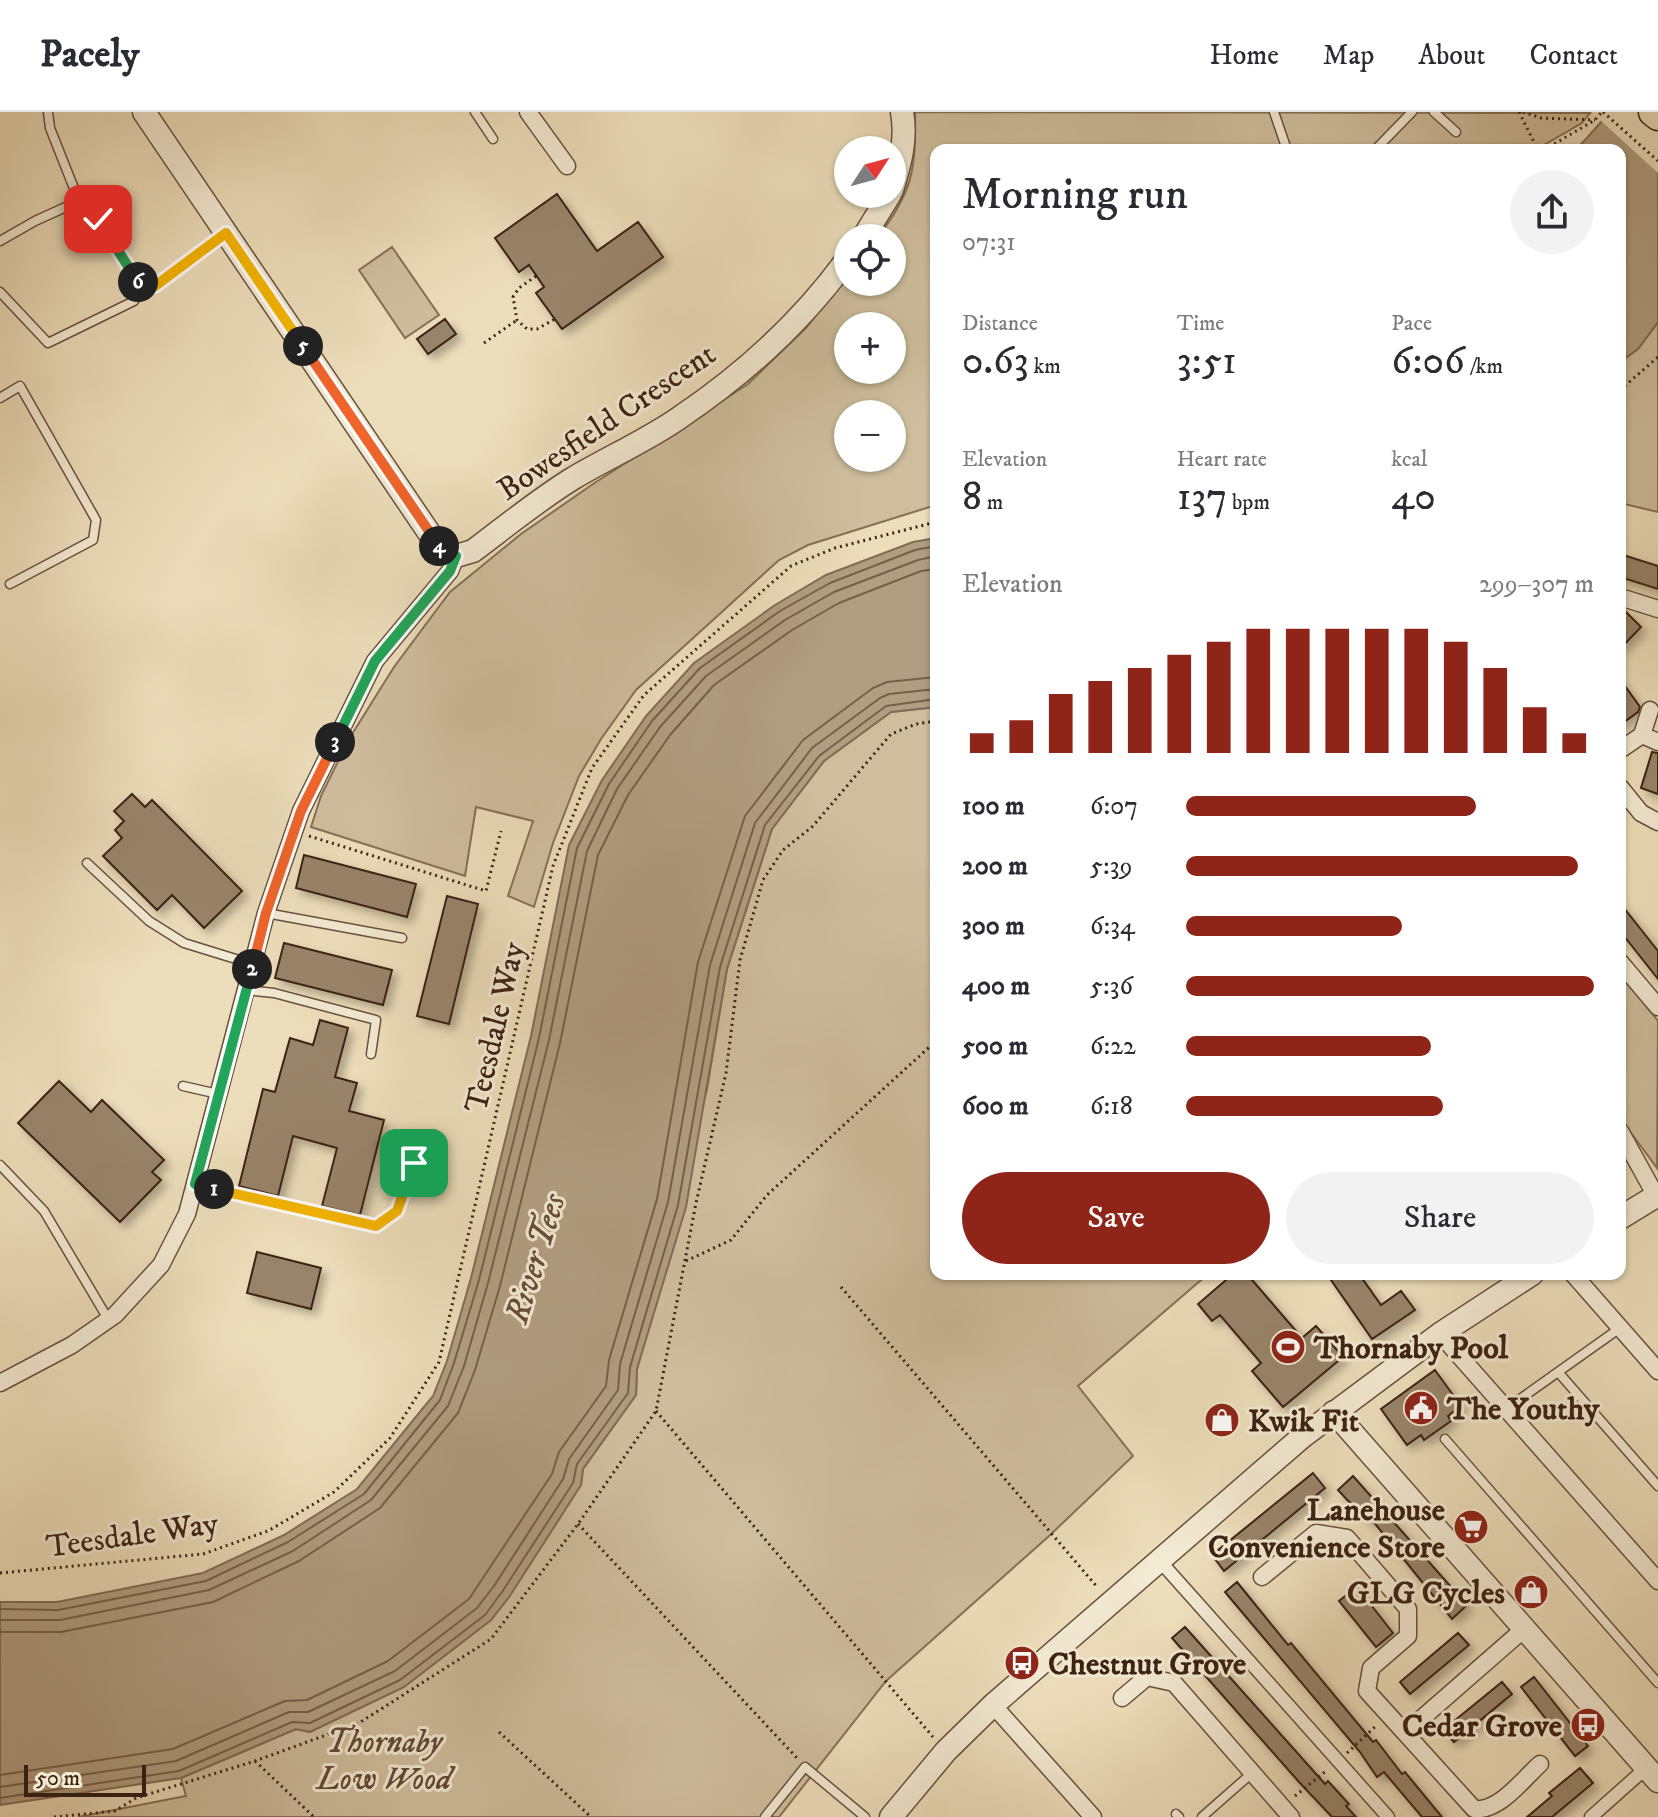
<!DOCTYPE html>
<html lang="en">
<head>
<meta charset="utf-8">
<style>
  :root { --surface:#fff; --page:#f2f2f3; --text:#2b2b33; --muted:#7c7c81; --line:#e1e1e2; --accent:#8f2418 }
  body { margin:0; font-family:"IM FELL DW Pica",serif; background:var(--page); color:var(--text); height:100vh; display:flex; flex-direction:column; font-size:30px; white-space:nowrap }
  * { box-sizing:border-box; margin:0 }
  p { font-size:26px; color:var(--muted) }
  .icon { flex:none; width:44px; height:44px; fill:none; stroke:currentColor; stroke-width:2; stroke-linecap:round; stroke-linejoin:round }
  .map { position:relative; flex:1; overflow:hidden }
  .panel { position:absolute; left:930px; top:32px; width:696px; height:1136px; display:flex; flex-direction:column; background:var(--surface); border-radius:16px; box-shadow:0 2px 6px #0004 }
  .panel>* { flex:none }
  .needle { width:52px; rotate:54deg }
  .controls { position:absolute; left:834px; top:24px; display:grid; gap:16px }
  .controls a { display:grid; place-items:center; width:72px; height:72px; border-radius:50%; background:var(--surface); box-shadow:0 2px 6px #0004; font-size:40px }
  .scale { position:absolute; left:24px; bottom:20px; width:122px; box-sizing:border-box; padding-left:8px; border:4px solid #3c2213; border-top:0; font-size:22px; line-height:28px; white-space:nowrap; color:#3c2213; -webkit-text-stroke:6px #f3ead3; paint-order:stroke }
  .pin { position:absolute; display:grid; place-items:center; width:68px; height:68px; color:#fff; margin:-34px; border-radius:16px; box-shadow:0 4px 12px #0006 }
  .km { position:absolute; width:40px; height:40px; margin:-20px; border-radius:50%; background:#222; color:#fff; font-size:22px; line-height:40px; text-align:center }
  .round { display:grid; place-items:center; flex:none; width:84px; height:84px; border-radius:42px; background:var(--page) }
  .overview { display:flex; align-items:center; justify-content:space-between; height:136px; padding:0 32px }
  h1 { font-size:44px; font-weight:600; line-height:60px }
  .figures { display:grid; grid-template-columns:repeat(3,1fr); gap:12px; height:136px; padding:8px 32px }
  .figures div { display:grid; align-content:center }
  .figures b { font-size:40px; font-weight:600 }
  .figures small { font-size:22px; font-weight:400 }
  .figures p { font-size:22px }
  .chart { height:224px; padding:16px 32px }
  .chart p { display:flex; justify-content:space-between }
  .chart svg { width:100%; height:144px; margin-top:8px; stroke:var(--accent); stroke-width:6 }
  .primary-button { display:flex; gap:16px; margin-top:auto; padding:16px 32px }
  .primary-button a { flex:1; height:92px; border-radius:48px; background:var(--accent); color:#fff; font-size:32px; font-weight:600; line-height:92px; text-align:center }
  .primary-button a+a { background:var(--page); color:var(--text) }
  ul { padding:0 32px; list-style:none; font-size:26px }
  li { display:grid; grid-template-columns:128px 96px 1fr; align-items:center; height:60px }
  li i { height:20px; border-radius:10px; background:var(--accent) }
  header { display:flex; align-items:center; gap:48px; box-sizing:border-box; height:112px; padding:0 40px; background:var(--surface); border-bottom:2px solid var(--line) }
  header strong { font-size:38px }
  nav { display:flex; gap:44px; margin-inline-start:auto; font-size:28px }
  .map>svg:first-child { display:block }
  .green { fill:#cfbe9e; stroke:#867058; stroke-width:2; fill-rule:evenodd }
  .water { fill:#b19e82; stroke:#826c56; stroke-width:2 }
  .pier { fill:#eddebb }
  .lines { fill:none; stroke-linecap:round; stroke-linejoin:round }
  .shore { stroke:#76604a; stroke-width:2 }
  .building { fill:#98846a; stroke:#3c2213; stroke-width:2; filter:url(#shadow) }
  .service-casing { stroke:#68513d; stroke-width:11 }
  .pedestrian-casing { stroke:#68513d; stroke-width:15 }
  .minor-casing { stroke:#68513d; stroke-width:19 }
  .tertiary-casing { stroke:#68513d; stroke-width:25 }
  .trunk-casing { stroke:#3c2213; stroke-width:31 }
  .path { stroke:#3c2213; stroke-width:3; stroke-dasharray:2 4; stroke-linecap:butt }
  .service { stroke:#f3ead3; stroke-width:8 }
  .pedestrian { stroke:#f3ead3; stroke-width:12 }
  .minor { stroke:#f3ead3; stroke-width:16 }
  .tertiary { stroke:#f3ead3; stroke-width:22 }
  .trunk { stroke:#eddebb; stroke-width:28 }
  .split-1-casing { stroke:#fff; stroke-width:16 }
  .split-2-casing { stroke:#fff; stroke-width:16 }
  .split-3-casing { stroke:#fff; stroke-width:16 }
  .split-4-casing { stroke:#fff; stroke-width:16 }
  .split-5-casing { stroke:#fff; stroke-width:16 }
  .split-6-casing { stroke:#fff; stroke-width:16 }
  .split-7-casing { stroke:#fff; stroke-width:16 }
  .split-1 { stroke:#f5b400; stroke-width:10 }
  .split-2 { stroke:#22a559; stroke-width:10 }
  .split-3 { stroke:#f0652b; stroke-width:10 }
  .split-4 { stroke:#22a559; stroke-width:10 }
  .split-5 { stroke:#f0652b; stroke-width:10 }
  .split-6 { stroke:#f5b400; stroke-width:10 }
  .split-7 { stroke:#22a559; stroke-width:10 }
  .labels { text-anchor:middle; stroke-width:6; stroke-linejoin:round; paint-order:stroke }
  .street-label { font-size:32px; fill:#3c2213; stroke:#f3ead3 }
  .poi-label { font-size:32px; font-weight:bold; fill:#3c2213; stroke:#f3ead3; text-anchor:start }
  .park-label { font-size:32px; font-style:italic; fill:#614936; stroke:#f3ead3 }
  .water-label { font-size:34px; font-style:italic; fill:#654d3a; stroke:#f3ead3 }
</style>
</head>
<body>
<header>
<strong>Pacely</strong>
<nav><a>Home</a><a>Map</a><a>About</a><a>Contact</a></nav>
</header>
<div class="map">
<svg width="1658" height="1705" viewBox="0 0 1658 1705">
  <defs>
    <filter id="shadow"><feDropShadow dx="5.5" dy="5.5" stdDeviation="4" flood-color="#0004"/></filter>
  </defs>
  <rect width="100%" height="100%" fill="#eddebb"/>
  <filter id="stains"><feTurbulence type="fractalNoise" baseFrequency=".0025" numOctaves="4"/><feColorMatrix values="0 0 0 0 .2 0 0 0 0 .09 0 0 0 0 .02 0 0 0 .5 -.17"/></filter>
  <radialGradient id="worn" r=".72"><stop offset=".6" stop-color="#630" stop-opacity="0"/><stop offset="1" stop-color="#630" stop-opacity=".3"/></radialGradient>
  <!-- green -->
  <path class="green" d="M915 0 1590 1 1582 11 1535 38H936V393L808 433 779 448 636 578 601 627 579 664 553 731 534 795 508 784 533 709 476 695 465 764 311 715 321 684 349 627 394 555 450 480 521 422 593 372 748 272 806 216 848 163V170H892V126H877C913 80 916 57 915 0ZM848 214H892V258H848ZM848 302H892V346H848Z
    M392 135 439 203 405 226 359 158Z
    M1658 210V400L1620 391V250L1638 237Z
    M936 595V1162H1208L1078 1274 1133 1344 1048 1425 886 1569 779 1705H78L186 1684 181 1666 296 1617 310 1620 404 1575 491 1508 509 1485 581 1373 583 1357 636 1283 637 1257 707 977 727 857 772 717 824 649 891 600Z
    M1620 861 1658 909 1657 1056 1620 1006Z"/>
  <!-- water -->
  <path class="water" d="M1610 0H1658V210L1638 237 1620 250V38H1576Z
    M936 426V595L891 600 824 649 772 717 727 857 686 1095 637 1257 636 1283 583 1357 581 1373 509 1485 491 1508 404 1575 310 1620 296 1617 181 1666 0 1693V1490H57L203 1461 284 1423 357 1377 433 1284 447 1249 471 1166 531 924 569 733 602 668 646 604 694 551 775 493 826 463 913 430Z"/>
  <!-- pier -->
  <path class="pier" d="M1604 0H1658V61L1599 7Z"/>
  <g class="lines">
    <!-- shore -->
    <path class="shore" d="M0 1497 58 1498 206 1469 288 1430 364 1382 440 1288 454 1251 479 1168 539 926 577 736 609 672 652 609 700 556 780 499 830 471 915 438 936 434
      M0 1508H60L209 1478 293 1439 371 1388 448 1294 464 1254 488 1171 549 928 587 739 617 677 660 615 706 564 785 508 834 480 918 448 936 444
      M0 1520H61L213 1490 299 1449 380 1396 458 1301 475 1258 500 1174 560 931 598 743 628 683 670 623 714 573 792 518 839 491 921 459 936 457
      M0 1663 173 1637 285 1589 307 1588 388 1549 469 1487 552 1362 559 1340 606 1274 609 1248 657 1087 698 850 745 704 803 628 873 576 887 570 936 565
      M0 1675 176 1649 289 1600H308L395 1559 477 1496 494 1474 563 1367 569 1347 618 1278 620 1252 668 1090 710 853 755 711 812 636 880 586 889 582 936 577
      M0 1686 179 1659 292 1610 310 1611 400 1568 485 1503 502 1480 573 1371 577 1352 628 1281 630 1255 678 1093 720 855 765 713 819 644 886 594 936 587"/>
  </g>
  <!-- building -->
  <path class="building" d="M557 82 597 139 638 110 663 145 562 217 536 181 544 175 529 153 519 160 495 126Z
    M445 207 456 222 428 242 417 227Z
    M1620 442 1658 454V477L1620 465Z
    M1626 500 1641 515 1620 537V507Z
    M1620 567 1640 595 1638 600 1620 613Z
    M1652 640 1658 641V682L1641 676Z
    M132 682 145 695 152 688 242 779 204 816 172 783 157 798 103 744 122 726 115 718 124 709 114 699Z
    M304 743 416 772 407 805 296 776Z
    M447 784 478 792 449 912 417 904Z
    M1620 791 1658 839V867L1620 819Z
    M284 831 392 858 383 893 275 866Z
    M320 908 348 916 335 965 357 971 349 999 384 1008 360 1103 322 1094 337 1036 293 1024 278 1084 239 1074 263 977 275 980 290 926 313 933Z
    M59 969 91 1000 102 988 164 1048 152 1060 161 1068 120 1110 18 1011Z
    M257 1140 321 1156 311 1197 247 1181Z
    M1233 1162H1247L1302 1226 1316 1214 1343 1245 1283 1295 1252 1259 1261 1251 1220 1203 1212 1209 1198 1192Z
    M1339 1162H1359L1381 1193 1401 1179 1415 1198 1372 1227 1331 1168Z
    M1435 1258 1461 1294 1448 1304 1451 1309 1424 1328 1421 1323 1407 1333 1381 1297Z
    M1313 1361 1325 1376 1224 1459 1212 1443Z
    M1353 1364 1467 1493 1452 1507 1368 1403 1365 1407 1338 1378Z
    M1237 1470 1288 1533 1291 1531 1373 1630 1376 1628 1402 1662 1405 1660 1442 1705H1422L1384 1660 1377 1665 1360 1640 1225 1480Z
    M1357 1475 1393 1521 1376 1535 1339 1489Z
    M1185 1515 1325 1672 1328 1669 1349 1692 1346 1694 1356 1705H1332L1299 1670 1172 1526Z
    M1458 1521 1469 1533 1410 1582 1400 1570Z
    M1534 1565 1588 1634 1575 1644 1521 1575Z
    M1502 1570 1512 1582 1454 1630 1443 1618Z
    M1580 1656 1593 1671 1552 1705H1527L1552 1684 1549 1681Z"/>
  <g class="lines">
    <defs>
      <path id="service" d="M475 0 493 27
        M1274 0 1287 38
        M1434 0 1456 20
        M1375 38 1412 0
        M79 89 98 107 140 173 155 174 225 122
        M0 129 35 109 79 89 50 16 48 0
        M0 180 48 231 134 189 145 173
        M0 286 20 274 96 408 93 428 10 472
        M87 751 149 809 184 831 252 852
        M266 801 402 826
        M246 878 274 881 376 908 371 942
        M183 974 218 982
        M0 1053 44 1099 108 1207
        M195 1072 376 1114 397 1099 414 1051
        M1558 1260 1658 1374
        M1506 1297 1620 1216
        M1445 1327 1658 1571
        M1176 1702 1179 1705
        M765 1705 805 1655 865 1705
        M1202 1705 1252 1661"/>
      <path id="pedestrian" d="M1159 1448 1388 1705
        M1591 1705 1646 1656"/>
      <path id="minor" d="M528 0 567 54
        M1620 485 1658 497
        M1642 623 1650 598
        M1620 638 1642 623 1658 630
        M1620 675 1641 701 1658 710
        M1620 850 1658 895
        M1620 1019 1656 1084
        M1573 1162 1658 1259
        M1440 1222 1658 1469
        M0 1271 72 1233 115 1203 161 1153 187 1102 266 801 301 699 375 549 450 459 456 444
        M1262 1465 1316 1421 1347 1426 1408 1497V1524L1371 1556 1367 1579 1474 1697C1499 1700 1522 1668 1540 1652
        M1122 1586 1147 1565 1174 1571 1291 1705
        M993 1593 1093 1705
        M1405 1621 1524 1517"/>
      <path id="tertiary" d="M144 0 438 434 456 444 473 439C505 415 538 388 572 367 607 346 646 329 679 306 743 263 803 208 848 146
        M892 78C900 51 907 28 902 0
        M863 126 890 82
        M1620 1106 1658 1083
        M1334 1300 1658 1669
        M891 1705 946 1639 993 1593 1302 1325 1440 1222 1532 1162"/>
      <path id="trunk" d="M1653 0 1658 4"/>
    </defs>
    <!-- service casing -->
    <use href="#service" class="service-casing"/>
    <!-- pedestrian casing -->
    <use href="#pedestrian" class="pedestrian-casing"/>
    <!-- minor casing -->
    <use href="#minor" class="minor-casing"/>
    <!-- tertiary casing -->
    <use href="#tertiary" class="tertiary-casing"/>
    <!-- trunk casing -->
    <use href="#trunk" class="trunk-casing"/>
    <!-- path -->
    <path class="path" d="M1519 0 1538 38
      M1523 0 1541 6 1595 8
      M1603 0 1658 49
      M1544 38 1595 8 1602 0
      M536 164 519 176 513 185 517 208 527 217H537L555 207
      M484 231 517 208
      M1620 278 1658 245
      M309 724 486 779 501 719
      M686 1149 731 1128 767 1083 936 929
      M841 1175 1098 1476
      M656 1299 933 1625
      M578 1412 797 1646
      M0 1461 203 1442 268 1419 334 1380 390 1326 439 1250 553 754 592 656 644 583 791 454 835 436 936 410
      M499 1620 591 1705
      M1347 1641 1377 1613
      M255 1649 314 1705
      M1295 1684 1326 1659
      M54 1705 115 1699 136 1686 255 1649 359 1611 491 1527 578 1412 656 1299 696 1091 726 961 740 848 763 768 783 738 813 714 891 622 916 612 936 609"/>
    <!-- service -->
    <use href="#service" class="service"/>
    <!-- pedestrian -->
    <use href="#pedestrian" class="pedestrian"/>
    <!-- minor -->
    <use href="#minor" class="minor"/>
    <!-- tertiary -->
    <use href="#tertiary" class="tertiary"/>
    <!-- trunk -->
    <use href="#trunk" class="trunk"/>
  </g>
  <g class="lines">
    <defs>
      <path id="split-1" d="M214 1077 376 1114 397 1099 414 1051"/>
      <path id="split-2" d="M214 1077 195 1072 252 857"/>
      <path id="split-3" d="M252 857 266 801 301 699 335 630"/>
      <path id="split-4" d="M335 630 375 549 450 459 456 444 439 434"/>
      <path id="split-5" d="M303 234 439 434"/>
      <path id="split-6" d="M138 170 140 173 155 174 226 121 303 234"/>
      <path id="split-7" d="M98 107 138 170"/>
    </defs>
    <!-- split-1 casing -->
    <use href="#split-1" class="split-1-casing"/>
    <!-- split-2 casing -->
    <use href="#split-2" class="split-2-casing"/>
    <!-- split-3 casing -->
    <use href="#split-3" class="split-3-casing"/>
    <!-- split-4 casing -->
    <use href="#split-4" class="split-4-casing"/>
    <!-- split-5 casing -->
    <use href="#split-5" class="split-5-casing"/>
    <!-- split-6 casing -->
    <use href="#split-6" class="split-6-casing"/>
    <!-- split-7 casing -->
    <use href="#split-7" class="split-7-casing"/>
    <!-- split-1 -->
    <use href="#split-1" class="split-1"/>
    <!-- split-2 -->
    <use href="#split-2" class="split-2"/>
    <!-- split-3 -->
    <use href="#split-3" class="split-3"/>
    <!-- split-4 -->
    <use href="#split-4" class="split-4"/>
    <!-- split-5 -->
    <use href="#split-5" class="split-5"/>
    <!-- split-6 -->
    <use href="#split-6" class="split-6"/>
    <!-- split-7 -->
    <use href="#split-7" class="split-7"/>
  </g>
  <!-- icons -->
  <defs>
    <symbol id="stadium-disc" viewBox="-11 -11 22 22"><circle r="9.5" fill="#8f2418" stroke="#f3ead3"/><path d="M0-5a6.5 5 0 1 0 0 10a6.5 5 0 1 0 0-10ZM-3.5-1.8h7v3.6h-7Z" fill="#fff"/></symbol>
    <symbol id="civic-disc" viewBox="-11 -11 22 22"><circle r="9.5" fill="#8f2418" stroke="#f3ead3"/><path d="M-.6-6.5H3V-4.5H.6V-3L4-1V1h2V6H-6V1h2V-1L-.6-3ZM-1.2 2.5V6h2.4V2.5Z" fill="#fff"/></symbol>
    <symbol id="shop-disc" viewBox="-11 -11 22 22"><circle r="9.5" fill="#8f2418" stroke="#f3ead3"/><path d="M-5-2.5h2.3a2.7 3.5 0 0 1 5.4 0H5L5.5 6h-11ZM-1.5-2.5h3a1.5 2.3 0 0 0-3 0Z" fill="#fff"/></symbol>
    <symbol id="supermarket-disc" viewBox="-11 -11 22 22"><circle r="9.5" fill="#8f2418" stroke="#f3ead3"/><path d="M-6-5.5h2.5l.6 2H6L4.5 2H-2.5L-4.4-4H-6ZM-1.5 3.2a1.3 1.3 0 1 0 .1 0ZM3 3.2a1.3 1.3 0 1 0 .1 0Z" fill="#fff"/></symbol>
    <symbol id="bus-disc" viewBox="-11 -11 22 22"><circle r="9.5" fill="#8f2418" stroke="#f3ead3"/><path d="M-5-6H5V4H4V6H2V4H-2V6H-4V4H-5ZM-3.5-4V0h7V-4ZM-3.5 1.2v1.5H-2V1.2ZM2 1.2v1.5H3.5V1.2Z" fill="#fff"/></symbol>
  </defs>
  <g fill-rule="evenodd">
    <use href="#stadium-disc" x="1268" y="1215" width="40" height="40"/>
    <use href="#civic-disc" x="1401" y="1276" width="40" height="40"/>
    <use href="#shop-disc" x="1202" y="1288" width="40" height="40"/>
    <use href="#supermarket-disc" x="1451" y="1395" width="40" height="40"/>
    <use href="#shop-disc" x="1511" y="1460" width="40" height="40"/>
    <use href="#bus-disc" x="1002" y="1531" width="40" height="40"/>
    <use href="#bus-disc" x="1568" y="1593" width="40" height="40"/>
  </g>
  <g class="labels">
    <!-- street labels -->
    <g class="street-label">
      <text transform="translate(606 309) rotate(-34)" y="11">Bowesfield Crescent</text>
      <text transform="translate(494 915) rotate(-77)" y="11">Teesdale Way</text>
      <text transform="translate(132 1422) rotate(-8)" y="11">Teesdale Way</text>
    </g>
    <!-- poi labels -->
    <g class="poi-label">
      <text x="1314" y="1246">Thornaby Pool</text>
      <text x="1447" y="1307">The Youthy</text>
      <text x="1248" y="1319">Kwik Fit</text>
      <text x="1445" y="1408" text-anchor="end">Lanehouse<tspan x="1445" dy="37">Convenience Store</tspan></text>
      <text x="1505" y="1491" text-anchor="end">GLG Cycles</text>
      <text x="1048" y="1562">Chestnut Grove</text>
      <text x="1562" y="1624" text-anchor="end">Cedar Grove</text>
    </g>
    <!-- park labels -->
    <g class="park-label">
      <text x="384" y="1640">Thornaby<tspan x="384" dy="37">Low Wood</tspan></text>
    </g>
    <!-- water labels -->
    <g class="water-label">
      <text transform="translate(534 1146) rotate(-73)" y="12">River Tees</text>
    </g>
  </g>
  <rect width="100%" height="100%" filter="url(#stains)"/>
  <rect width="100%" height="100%" fill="url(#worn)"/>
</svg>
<div class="controls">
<a><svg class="needle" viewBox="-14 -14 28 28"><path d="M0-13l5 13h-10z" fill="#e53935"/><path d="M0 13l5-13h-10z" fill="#7c7c81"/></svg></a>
<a><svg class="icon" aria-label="locate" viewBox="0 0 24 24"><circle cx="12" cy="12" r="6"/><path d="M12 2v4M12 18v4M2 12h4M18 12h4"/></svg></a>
<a>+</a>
<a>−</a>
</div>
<div class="scale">50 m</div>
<div class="pin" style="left:414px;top:1051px;background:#1e9e55"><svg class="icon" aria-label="arrive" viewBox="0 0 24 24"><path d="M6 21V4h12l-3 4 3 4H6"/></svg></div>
<div class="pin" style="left:98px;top:107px;background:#d93025"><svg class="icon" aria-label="check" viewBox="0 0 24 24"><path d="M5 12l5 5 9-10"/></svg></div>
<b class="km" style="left:214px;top:1077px">1</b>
<b class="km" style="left:252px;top:857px">2</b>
<b class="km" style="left:335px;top:630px">3</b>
<b class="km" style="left:439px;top:434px">4</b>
<b class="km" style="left:303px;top:234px">5</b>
<b class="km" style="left:138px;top:170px">6</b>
<section class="panel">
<div class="overview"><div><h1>Morning run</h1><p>07:31</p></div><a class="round"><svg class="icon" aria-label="share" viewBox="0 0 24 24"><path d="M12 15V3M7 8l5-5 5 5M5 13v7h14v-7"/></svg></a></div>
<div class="figures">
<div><p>Distance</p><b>0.63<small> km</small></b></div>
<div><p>Time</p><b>3:51</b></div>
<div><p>Pace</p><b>6:06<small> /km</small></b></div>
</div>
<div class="figures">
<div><p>Elevation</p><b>8<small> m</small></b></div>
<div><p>Heart rate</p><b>137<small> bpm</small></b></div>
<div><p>kcal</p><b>40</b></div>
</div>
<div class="chart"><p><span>Elevation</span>299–307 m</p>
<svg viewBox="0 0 160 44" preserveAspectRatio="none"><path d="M5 44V38M15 44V34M25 44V26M35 44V22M45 44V18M55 44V14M65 44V10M75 44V6M85 44V6M95 44V6M105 44V6M115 44V6M125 44V10M135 44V18M145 44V30M155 44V38"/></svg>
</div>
<ul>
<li><b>100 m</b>6:07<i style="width:71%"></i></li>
<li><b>200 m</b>5:39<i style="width:96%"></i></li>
<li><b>300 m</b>6:34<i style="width:53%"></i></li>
<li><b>400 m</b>5:36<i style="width:100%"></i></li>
<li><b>500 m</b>6:22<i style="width:60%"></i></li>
<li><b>600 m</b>6:18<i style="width:63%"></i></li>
</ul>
<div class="primary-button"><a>Save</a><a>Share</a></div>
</section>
</div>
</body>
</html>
